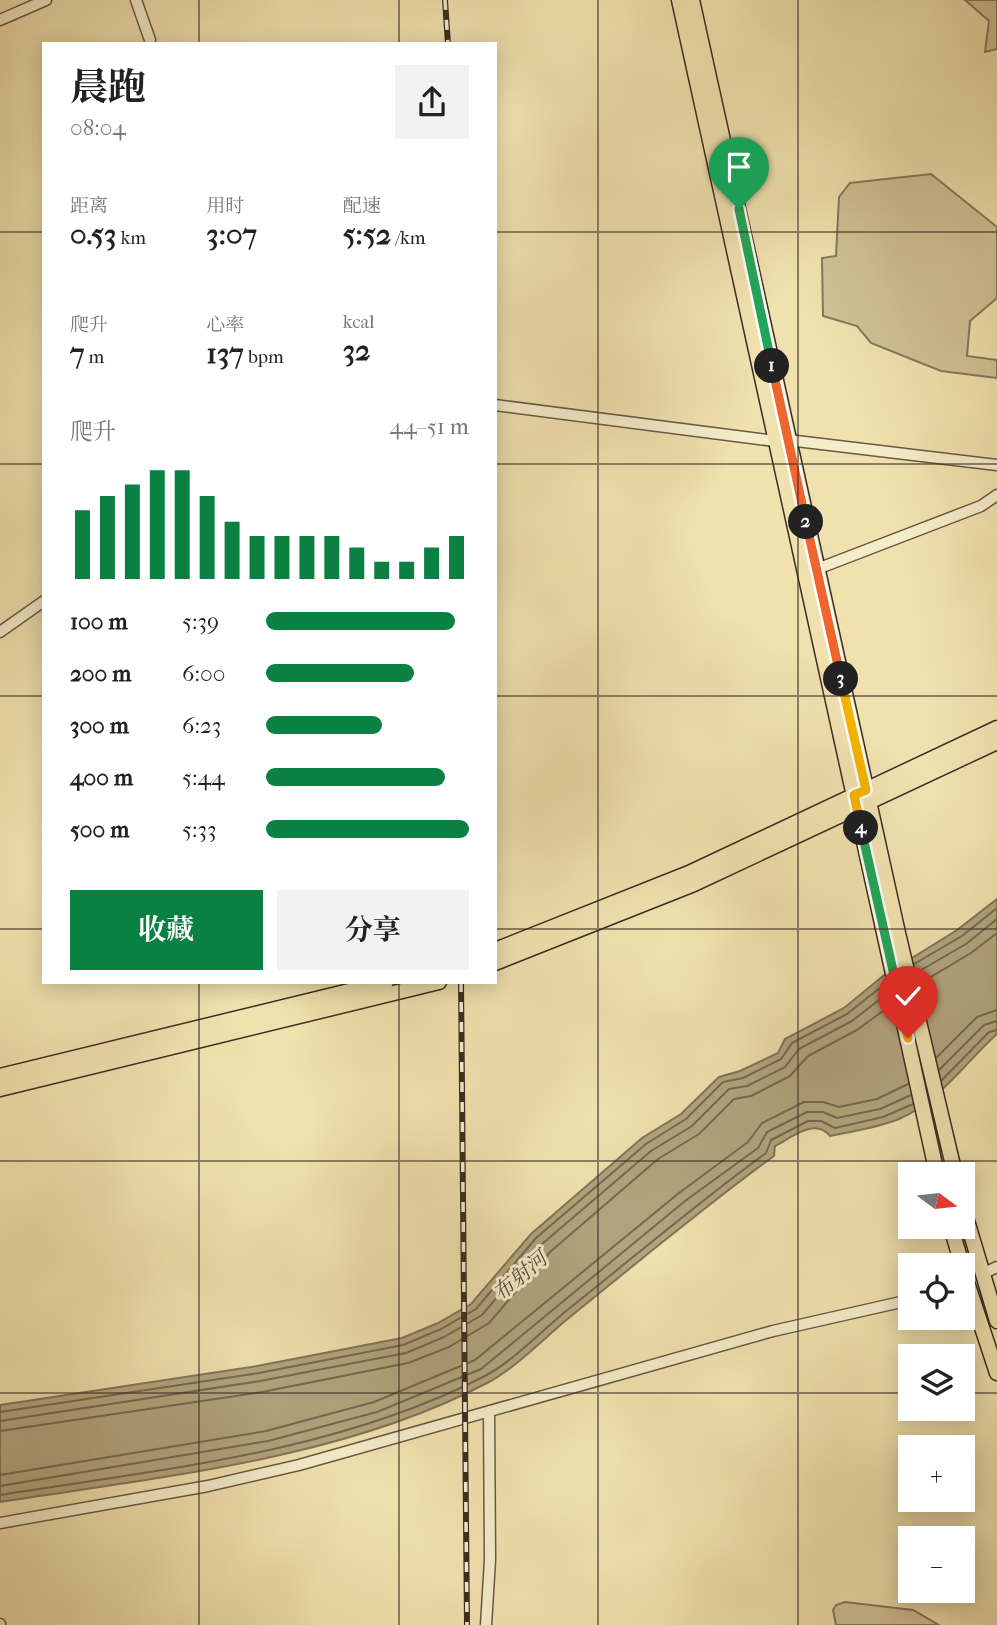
<!DOCTYPE html>
<html lang="zh">
<head>
<meta charset="utf-8">
<style>
  :root { --surface:#fff; --page:#f2f2f2; --text:#222; --muted:#767676; --accent:#0b8043 }
  body { margin:0; font-family:"IM FELL French Canon","Noto Serif SC",serif; background:var(--page); color:var(--text); height:100vh; display:flex; flex-direction:column; font-size:26px; white-space:nowrap }
  * { box-sizing:border-box; margin:0 }
  p { font-size:23px; color:var(--muted) }
  .icon { flex:none; width:38px; height:38px; fill:none; stroke:currentColor; stroke-width:2; stroke-linecap:round; stroke-linejoin:round }
  .map { position:relative; flex:1; overflow:hidden }
  .side { position:absolute; left:42px; top:42px; width:455px; height:942px; display:flex; flex-direction:column; background:var(--surface); border-radius:0px; box-shadow:0 4px 18px #0003 }
  .side>* { flex:none }
  .needle { width:46px; rotate:105deg }
  .buttons { position:absolute; left:898px; top:1162px; display:grid; gap:14px }
  .buttons a { display:grid; place-items:center; width:77px; height:77px; border-radius:0px; background:var(--surface); box-shadow:0 4px 18px #0003; font-size:35px }
  .pin { position:absolute; display:grid; place-items:center; width:60px; height:60px; color:#fff; margin:-72px -30px; border-radius:50% 50% 50% 0; rotate:-45deg; box-shadow:0 0 7px #0007 }
  .pin .icon { rotate:45deg }
  .km { position:absolute; width:35px; height:35px; margin:-18px; border-radius:50%; background:#222; color:#fff; font-size:19px; line-height:35px; text-align:center }
  .round { display:grid; place-items:center; flex:none; width:74px; height:74px; border-radius:0px; background:var(--page) }
  .head { display:flex; align-items:center; justify-content:space-between; height:119px; padding:0 28px }
  h1 { font-size:38px; font-weight:700; line-height:52px }
  .metrics { display:grid; grid-template-columns:repeat(3,1fr); gap:10px; height:119px; padding:7px 28px }
  .metrics div { display:grid; align-content:center }
  .metrics b { font-size:30px; font-weight:700 }
  .metrics small { font-size:19px; font-weight:400 }
  .metrics p { font-size:19px }
  .chart { height:196px; padding:14px 28px }
  .chart p { display:flex; justify-content:space-between }
  .chart svg { width:100%; height:126px; margin-top:7px; stroke:var(--accent); stroke-width:6 }
  .action { display:flex; gap:14px; margin-top:auto; padding:14px 28px }
  .action a { flex:1; height:80px; border-radius:0px; background:var(--accent); color:#fff; font-size:28px; font-weight:700; line-height:80px; text-align:center }
  .action a+a { background:var(--page); color:var(--text) }
  ul { padding:0 28px; list-style:none; font-size:23px }
  li { display:grid; grid-template-columns:112px 84px 1fr; align-items:center; height:52px }
  li i { height:18px; border-radius:9px; background:var(--accent) }
  .map>svg:first-child { display:block }
  .green { fill:#d1c296; stroke:#86785c; stroke-width:2 }
  .water { fill:#b2a47e; stroke:#827459; stroke-width:2 }
  .lines { fill:none; stroke-linecap:round; stroke-linejoin:round }
  .shore { stroke:#766850; stroke-width:2 }
  .minor-casing { stroke:#685a45; stroke-width:13 }
  .major-casing { stroke:#3b2d22; stroke-width:17 }
  .minor { stroke:#f5ecca; stroke-width:10 }
  .major { stroke:#f0e1ae; stroke-width:14 }
  .rail-casing { stroke:#3b2d22; stroke-width:6 }
  .rail { stroke:#f5ecca; stroke-width:3.5; stroke-dasharray:10; stroke-linecap:butt }
  .split-1-casing { stroke:#fff; stroke-width:14 }
  .split-2-casing { stroke:#fff; stroke-width:14 }
  .split-3-casing { stroke:#fff; stroke-width:14 }
  .split-4-casing { stroke:#fff; stroke-width:14 }
  .split-5-casing { stroke:#fff; stroke-width:14 }
  .split-6-casing { stroke:#fff; stroke-width:14 }
  .split-1 { stroke:#22a559; stroke-width:9 }
  .split-2 { stroke:#f0652b; stroke-width:9 }
  .split-3 { stroke:#f0652b; stroke-width:9 }
  .split-4 { stroke:#f5b400; stroke-width:9 }
  .split-5 { stroke:#22a559; stroke-width:9 }
  .split-6 { stroke:#f5b400; stroke-width:9 }
  .grid { fill:none; stroke:#3b2d22; stroke-width:2; stroke-opacity:0.55 }
  .labels { text-anchor:middle; stroke-width:6; stroke-linejoin:round; paint-order:stroke }
  .water-label { font-size:21px; font-style:italic; fill:#594b39; stroke:#f5ecca }
</style>
</head>
<body>
<div class="map">
<svg width="997" height="1625" viewBox="0 0 997 1625">
  <rect width="100%" height="100%" fill="#f0e1ae"/>
  <filter id="stains"><feTurbulence type="fractalNoise" baseFrequency=".00286" numOctaves="4"/><feColorMatrix values="0 0 0 0 .2 0 0 0 0 .09 0 0 0 0 .02 0 0 0 .5 -.17"/></filter>
  <radialGradient id="worn" r=".72"><stop offset=".6" stop-color="#630" stop-opacity="0"/><stop offset="1" stop-color="#630" stop-opacity=".3"/></radialGradient>
  <!-- green -->
  <path class="green" d="M965 0H997V49L985 52 989 21Z
    M931 174 997 227V298L970 321 967 356 997 360V378L941 371 871 343 857 326 823 316 822 258 836 256 839 197 850 183Z
    M845 1602 913 1610 939 1625H836L833 1610 836 1605Z"/>
  <!-- water -->
  <path class="water" d="M997 899V1034C965 1063 939 1102 899 1119 877 1128 853 1131 830 1136 815 1117 791 1138 775 1146L774 1156C704 1207 638 1262 570 1317 545 1337 515 1369 487 1383 343 1459 160 1477 0 1502V1405L257 1366 402 1338 438 1323 471 1304 531 1234 642 1138 681 1114 719 1077 740 1071 778 1053 785 1039 844 1008 883 976 957 930Z"/>
  <g class="lines">
    <!-- shore -->
    <path class="shore" d="M914 964 962 936 997 908
      M916 973 966 944 997 919
      M919 984 971 953 997 933
      M936 1058 977 1017 997 1010
      M939 1070 984 1025 997 1021
      M942 1080 989 1032 997 1030
      M0 1412 259 1373 403 1345 441 1329 476 1309 536 1238 646 1144 686 1119 723 1082 743 1078 781 1059 792 1043 847 1014 886 983
      M0 1421 260 1381 406 1353 444 1337 482 1315 542 1244 651 1151 692 1126 729 1089 747 1086 785 1067 799 1049 852 1021 888 993
      M0 1431 262 1392 408 1363 449 1347 489 1323 550 1252 658 1159 699 1134 734 1099 751 1096 790 1076 808 1056 857 1030 891 1005
      M0 1475 266 1431 374 1402 475 1360 679 1193 748 1142 762 1123 804 1102H823L839 1107 877 1099 908 1084
      M0 1486 268 1441 377 1412 481 1369 685 1201 758 1148 767 1132 807 1112H823L837 1118 880 1109 911 1095
      M0 1495C163 1469 334 1453 483 1377 511 1363 542 1331 566 1311 633 1258 697 1203 766 1153L771 1140 808 1121H821L835 1128 883 1117 913 1104"/>
    <defs>
      <path id="minor" d="M136 0 150 40
        M0 20 46 0
        M495 405 775 441
        M788 440 997 465
        M817 569 981 506 997 495
        M0 632 44 601
        M982 1274 997 1267
        M0 1523 208 1486 299 1465 773 1331 910 1300
        M0 1624V1625
        M486 1625 490 1560 489 1411"/>
      <path id="major" d="M679 0 937 1174
        M692 0 898 933 955 1174
        M495 950 689 873 997 728
        M495 963 694 884 997 742
        M0 1076 386 982
        M0 1089 439 982
        M962 1204 997 1321
        M951 1227 962 1265
        M962 1267 997 1373"/>
    </defs>
    <!-- minor casing -->
    <use href="#minor" class="minor-casing"/>
    <!-- major casing -->
    <use href="#major" class="major-casing"/>
    <!-- minor -->
    <use href="#minor" class="minor"/>
    <!-- major -->
    <use href="#major" class="major"/>
    <defs>
      <path id="rail" d="M445 0 448 44
        M461 982 467 1625"/>
    </defs>
    <!-- rail casing -->
    <use href="#rail" class="rail-casing"/>
    <!-- rail -->
    <use href="#rail" class="rail"/>
  </g>
  <g class="lines">
    <defs>
      <path id="split-1" d="M739 209 772 366"/>
      <path id="split-2" d="M772 366 806 522"/>
      <path id="split-3" d="M806 522 841 679"/>
      <path id="split-4" d="M841 679 866 790 854 795 861 828"/>
      <path id="split-5" d="M861 828 896 984"/>
      <path id="split-6" d="M896 984 908 1038"/>
    </defs>
    <!-- split-1 casing -->
    <use href="#split-1" class="split-1-casing"/>
    <!-- split-2 casing -->
    <use href="#split-2" class="split-2-casing"/>
    <!-- split-3 casing -->
    <use href="#split-3" class="split-3-casing"/>
    <!-- split-4 casing -->
    <use href="#split-4" class="split-4-casing"/>
    <!-- split-5 casing -->
    <use href="#split-5" class="split-5-casing"/>
    <!-- split-6 casing -->
    <use href="#split-6" class="split-6-casing"/>
    <!-- split-1 -->
    <use href="#split-1" class="split-1"/>
    <!-- split-2 -->
    <use href="#split-2" class="split-2"/>
    <!-- split-3 -->
    <use href="#split-3" class="split-3"/>
    <!-- split-4 -->
    <use href="#split-4" class="split-4"/>
    <!-- split-5 -->
    <use href="#split-5" class="split-5"/>
    <!-- split-6 -->
    <use href="#split-6" class="split-6"/>
  </g>
  <!-- grid -->
  <path class="grid" d="M199 0V44M399 0V44M598 0V1625M798 0V1625M0 232H44M495 232H997M0 464H44M495 464H997M0 696H44M495 696H997M0 929H44M495 929H997M199 982V1625M399 982V1625M0 1161H997M0 1393H910M962 1393H997"/>
  <g class="labels">
    <!-- water labels -->
    <g class="water-label">
      <text transform="translate(520 1276) rotate(-40)" y="7">布射河</text>
    </g>
  </g>
  <rect width="100%" height="100%" filter="url(#stains)"/>
  <rect width="100%" height="100%" fill="url(#worn)"/>
</svg>
<div class="buttons">
<a><svg class="needle" viewBox="-14 -14 28 28"><path d="M0-13l5 13h-10z" fill="#e53935"/><path d="M0 13l5-13h-10z" fill="#767676"/></svg></a>
<a><svg class="icon" aria-label="locate" viewBox="0 0 24 24"><circle cx="12" cy="12" r="6"/><path d="M12 2v4M12 18v4M2 12h4M18 12h4"/></svg></a>
<a><svg class="icon" aria-label="layers" viewBox="0 0 24 24"><path d="M12 4l9 5-9 5-9-5zM3 14l9 5 9-5"/></svg></a>
<a>+</a>
<a>−</a>
</div>
<div class="pin" style="left:739px;top:209px;background:#1e9e55"><svg class="icon" aria-label="arrive" viewBox="0 0 24 24"><path d="M6 21V4h12l-3 4 3 4H6"/></svg></div>
<div class="pin" style="left:908px;top:1038px;background:#d93025"><svg class="icon" aria-label="check" viewBox="0 0 24 24"><path d="M5 12l5 5 9-10"/></svg></div>
<b class="km" style="left:772px;top:366px">1</b>
<b class="km" style="left:806px;top:522px">2</b>
<b class="km" style="left:841px;top:679px">3</b>
<b class="km" style="left:861px;top:828px">4</b>
<section class="side">
<div class="head"><div><h1>晨跑</h1><p>08:04</p></div><a class="round"><svg class="icon" aria-label="share" viewBox="0 0 24 24"><path d="M12 15V3M7 8l5-5 5 5M5 13v7h14v-7"/></svg></a></div>
<div class="metrics">
<div><p>距离</p><b>0.53<small> km</small></b></div>
<div><p>用时</p><b>3:07</b></div>
<div><p>配速</p><b>5:52<small> /km</small></b></div>
</div>
<div class="metrics">
<div><p>爬升</p><b>7<small> m</small></b></div>
<div><p>心率</p><b>137<small> bpm</small></b></div>
<div><p>kcal</p><b>32</b></div>
</div>
<div class="chart"><p><span>爬升</span>44–51 m</p>
<svg viewBox="0 0 160 44" preserveAspectRatio="none"><path d="M5 44V20M15 44V15M25 44V11M35 44V6M45 44V6M55 44V15M65 44V24M75 44V29M85 44V29M95 44V29M105 44V29M115 44V33M125 44V38M135 44V38M145 44V33M155 44V29"/></svg>
</div>
<ul>
<li><b>100 m</b>5:39<i style="width:93%"></i></li>
<li><b>200 m</b>6:00<i style="width:73%"></i></li>
<li><b>300 m</b>6:23<i style="width:57%"></i></li>
<li><b>400 m</b>5:44<i style="width:88%"></i></li>
<li><b>500 m</b>5:33<i style="width:100%"></i></li>
</ul>
<div class="action"><a>收藏</a><a>分享</a></div>
</section>
</div>
</body>
</html>
